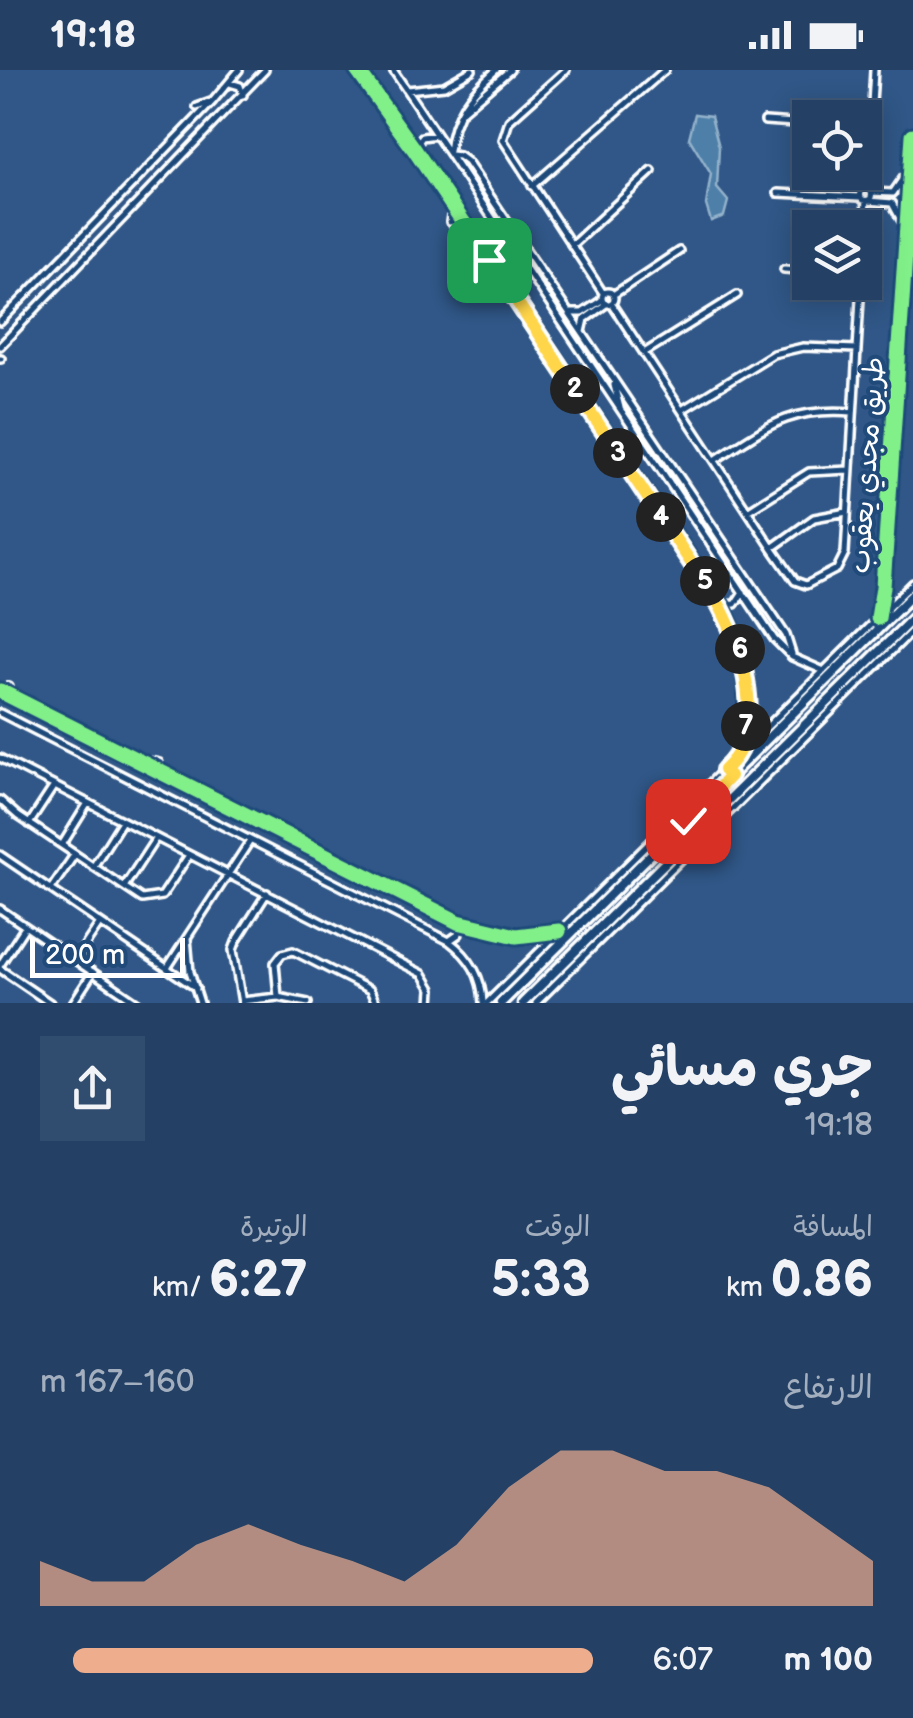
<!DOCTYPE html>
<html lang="ar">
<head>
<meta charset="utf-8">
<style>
  :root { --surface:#244165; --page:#304c6e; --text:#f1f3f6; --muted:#a3afbf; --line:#415a79; --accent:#eead8d }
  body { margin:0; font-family:"Balsamiq Sans","Playpen Sans Arabic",sans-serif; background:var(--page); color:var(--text); direction:rtl; height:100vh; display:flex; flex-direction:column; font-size:38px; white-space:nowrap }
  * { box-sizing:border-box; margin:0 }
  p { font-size:32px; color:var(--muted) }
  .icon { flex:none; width:55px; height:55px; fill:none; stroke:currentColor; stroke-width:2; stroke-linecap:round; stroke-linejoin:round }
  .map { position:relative; height:933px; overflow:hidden; direction:ltr }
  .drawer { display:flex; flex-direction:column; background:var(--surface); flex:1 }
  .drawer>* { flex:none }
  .fabs { position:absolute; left:792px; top:30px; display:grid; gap:20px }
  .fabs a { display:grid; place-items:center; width:90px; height:90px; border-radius:0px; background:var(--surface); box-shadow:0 5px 25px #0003,0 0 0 2px var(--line); font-size:50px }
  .scale { position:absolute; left:30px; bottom:25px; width:155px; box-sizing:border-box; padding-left:10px; border:5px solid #fff; border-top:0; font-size:28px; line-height:35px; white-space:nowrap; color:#fff; -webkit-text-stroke:8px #1f4a7a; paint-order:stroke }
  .pin { position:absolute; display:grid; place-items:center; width:85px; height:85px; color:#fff; margin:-42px; border-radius:20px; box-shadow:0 5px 15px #0006 }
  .km { position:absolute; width:50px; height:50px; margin:-25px; border-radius:50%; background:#222; color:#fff; font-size:28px; line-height:50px; text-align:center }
  .round { display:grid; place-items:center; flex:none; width:105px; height:105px; border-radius:0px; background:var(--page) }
  .head { display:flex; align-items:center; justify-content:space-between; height:170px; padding:0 40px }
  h1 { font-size:55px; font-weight:700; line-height:75px }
  .figures { display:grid; grid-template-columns:repeat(3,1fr); gap:15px; height:170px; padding:10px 40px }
  .figures div { display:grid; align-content:center }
  .figures b { font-size:50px; font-weight:700 }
  .figures small { font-size:28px; font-weight:400 }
  .figures p { font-size:28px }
  .chart { height:280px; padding:20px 40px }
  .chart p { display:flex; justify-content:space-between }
  .chart svg { width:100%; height:180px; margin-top:10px; fill:var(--accent); opacity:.7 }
  ul { padding:0 40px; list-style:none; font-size:32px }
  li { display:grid; grid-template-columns:160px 120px 1fr; align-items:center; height:75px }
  li i { height:25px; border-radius:12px; background:var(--accent) }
  .status { display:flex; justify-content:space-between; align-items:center; height:70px; padding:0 50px; background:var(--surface); direction:ltr }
  .status svg { height:28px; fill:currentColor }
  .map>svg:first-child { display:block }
  .water { fill:#4d7fa8; stroke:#94b2cb; stroke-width:2.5 }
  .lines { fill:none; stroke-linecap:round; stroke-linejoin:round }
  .street-casing { stroke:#fff; stroke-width:12 }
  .secondary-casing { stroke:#fff; stroke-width:15 }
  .street { stroke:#1f4a7a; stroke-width:5 }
  .secondary { stroke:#1f4a7a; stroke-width:8 }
  .cycleway-casing { stroke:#1f4a7a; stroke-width:21 }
  .cycleway { stroke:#82f089; stroke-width:15 }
  .route-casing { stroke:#fff; stroke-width:20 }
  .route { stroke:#ffd54a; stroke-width:12 }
  .labels { text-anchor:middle; stroke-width:8; stroke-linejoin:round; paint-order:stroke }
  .street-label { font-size:28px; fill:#fff; stroke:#1f4a7a }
</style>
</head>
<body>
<div class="status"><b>19:18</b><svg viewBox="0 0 49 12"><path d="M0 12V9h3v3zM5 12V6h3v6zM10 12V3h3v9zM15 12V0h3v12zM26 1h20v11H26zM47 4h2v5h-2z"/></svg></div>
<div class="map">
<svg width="913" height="933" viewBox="0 0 913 933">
  <rect width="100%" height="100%" fill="#305787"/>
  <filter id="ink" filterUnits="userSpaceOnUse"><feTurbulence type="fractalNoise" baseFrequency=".01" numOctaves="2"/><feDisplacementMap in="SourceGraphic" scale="20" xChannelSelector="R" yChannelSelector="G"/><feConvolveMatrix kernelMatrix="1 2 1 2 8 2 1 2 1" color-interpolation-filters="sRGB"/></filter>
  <g filter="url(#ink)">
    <!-- water -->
    <path class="water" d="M695 44 711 46 719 77 717 118 728 131 724 146 711 151 706 135 711 104 689 68Z"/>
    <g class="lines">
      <defs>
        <path id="street" d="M357 0 414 79 721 535C747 586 755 633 737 688
          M393 0 774 569 792 587 824 601
          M566 0 509 51 503 70 603 223
          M230 13 240 16 243 25
          M407 20 444 16 472 0
          M197 37 211 32
          M462 41 510 0
          M765 51 810 54
          M415 77 422 67 436 65
          M449 81C453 45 469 24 496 0
          M451 85 459 86 467 92 786 565 792 584
          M532 116 665 0
          M860.5 125a5.5 5.5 0 1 1 11 0a5.5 5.5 0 1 1-11 0Z
          M867 120 874 0
          M871 122 893 123 909 100
          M778 123 860 127
          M868 131 892 133 907 161
          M450 152 452 139
          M864 158 866 131
          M572 175 652 101
          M784 199 810 201
          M602 228a6 6 0 1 1 12 0a6 6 0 1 1-12 0Z
          M613 225 679 181
          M611 233 772 478 795 511 806 515 837 499 845 483 861 212
          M569 243H582L602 230
          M0 252 213 31 239 0
          M582 262 585 249 606 234
          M0 276 265 0
          M644 283 737 225
          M0 288H1
          M614 315 620 338
          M682 340 773 284 803 277 857 279
          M715 390C767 357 788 337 853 342
          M749 440 809 402 849 400
          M772 478 814 448 847 442
          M721 535 735 534 743 522
          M878 545 883 517 913 65
          M0 617H9
          M0 621 458 852 516 866 559 861
          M0 643 449 871C470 887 482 906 483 933
          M0 688 423 904 432 919 431 933
          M138 689 159 693
          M0 730 18 746 142 829 162 826 189 785
          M29 754 54 716
          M62 775 88 733
          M0 785 196 918
          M93 797 122 751
          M124 817 156 768
          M51 819 75 784
          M0 839 138 933
          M187 868 190 902 200 933
          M449 871 459 864 458 852
          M75 890 100 853
          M0 895 25 857
          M167 898 250 771
          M0 899 50 933
          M278 927 275 893 282 884 293 881 370 920 376 933
          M242 931 278 927 308 933
          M73 933 93 902
          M242 933 233 880 236 872 267 823
          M487 933 913 513
          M536 933 913 560"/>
        <path id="secondary" d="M501 933 913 524
          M523 933 913 548"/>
      </defs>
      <!-- street casing -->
      <use href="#street" class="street-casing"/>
      <!-- secondary casing -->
      <use href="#secondary" class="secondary-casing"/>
      <!-- street -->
      <use href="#street" class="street"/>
      <!-- secondary -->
      <use href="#secondary" class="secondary"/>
      <defs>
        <path id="cycleway" d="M357 0 414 79 721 535C747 586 755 633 737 688
          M878 548 883 517 913 65
          M0 621 458 852 516 866 559 861"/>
      </defs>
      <!-- cycleway casing -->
      <use href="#cycleway" class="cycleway-casing"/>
      <!-- cycleway -->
      <use href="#cycleway" class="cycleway"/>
    </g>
  </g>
  <g class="lines" filter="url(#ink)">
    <defs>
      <path id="route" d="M489 190 720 536C743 580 769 661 724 700L730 706 688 751"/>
    </defs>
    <!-- route casing -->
    <use href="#route" class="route-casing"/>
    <!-- route -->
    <use href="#route" class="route"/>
  </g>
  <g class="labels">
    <!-- street labels -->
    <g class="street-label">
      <text transform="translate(866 395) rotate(-86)" y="10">طريق مجدي يعقوب</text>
    </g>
  </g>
</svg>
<div class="fabs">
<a><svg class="icon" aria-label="locate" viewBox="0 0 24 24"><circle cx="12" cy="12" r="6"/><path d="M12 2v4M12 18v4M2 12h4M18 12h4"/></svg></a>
<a><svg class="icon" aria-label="layers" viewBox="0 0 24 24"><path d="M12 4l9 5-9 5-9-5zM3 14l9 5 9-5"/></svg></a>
</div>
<div class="scale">200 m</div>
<div class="pin" style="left:489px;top:190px;background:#1e9e55"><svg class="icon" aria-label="arrive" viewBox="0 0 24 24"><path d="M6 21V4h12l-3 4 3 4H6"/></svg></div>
<div class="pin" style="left:688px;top:751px;background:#d93025"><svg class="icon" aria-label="check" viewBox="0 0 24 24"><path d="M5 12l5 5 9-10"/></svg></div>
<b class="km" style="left:575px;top:319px">2</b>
<b class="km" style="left:618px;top:383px">3</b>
<b class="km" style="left:661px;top:447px">4</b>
<b class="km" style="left:705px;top:511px">5</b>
<b class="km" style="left:740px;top:579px">6</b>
<b class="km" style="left:746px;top:656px">7</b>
</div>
<section class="drawer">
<div class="head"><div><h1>جري مسائي</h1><p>19:18</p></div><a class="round"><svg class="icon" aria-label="share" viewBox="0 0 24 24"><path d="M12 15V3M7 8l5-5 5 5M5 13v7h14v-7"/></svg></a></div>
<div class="figures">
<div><p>المسافة</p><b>0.86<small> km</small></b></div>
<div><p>الوقت</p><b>5:33</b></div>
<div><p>الوتيرة</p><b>6:27<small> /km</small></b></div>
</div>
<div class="chart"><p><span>الارتفاع</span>160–167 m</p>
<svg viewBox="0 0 160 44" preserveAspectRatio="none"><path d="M0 44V33L10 38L20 38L30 29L40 24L50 29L60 33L70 38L80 29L90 15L100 6L110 6L120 11L130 11L140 15L150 24L160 33V44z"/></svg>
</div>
<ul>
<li><b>100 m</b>6:07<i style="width:94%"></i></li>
</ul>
</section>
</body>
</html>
